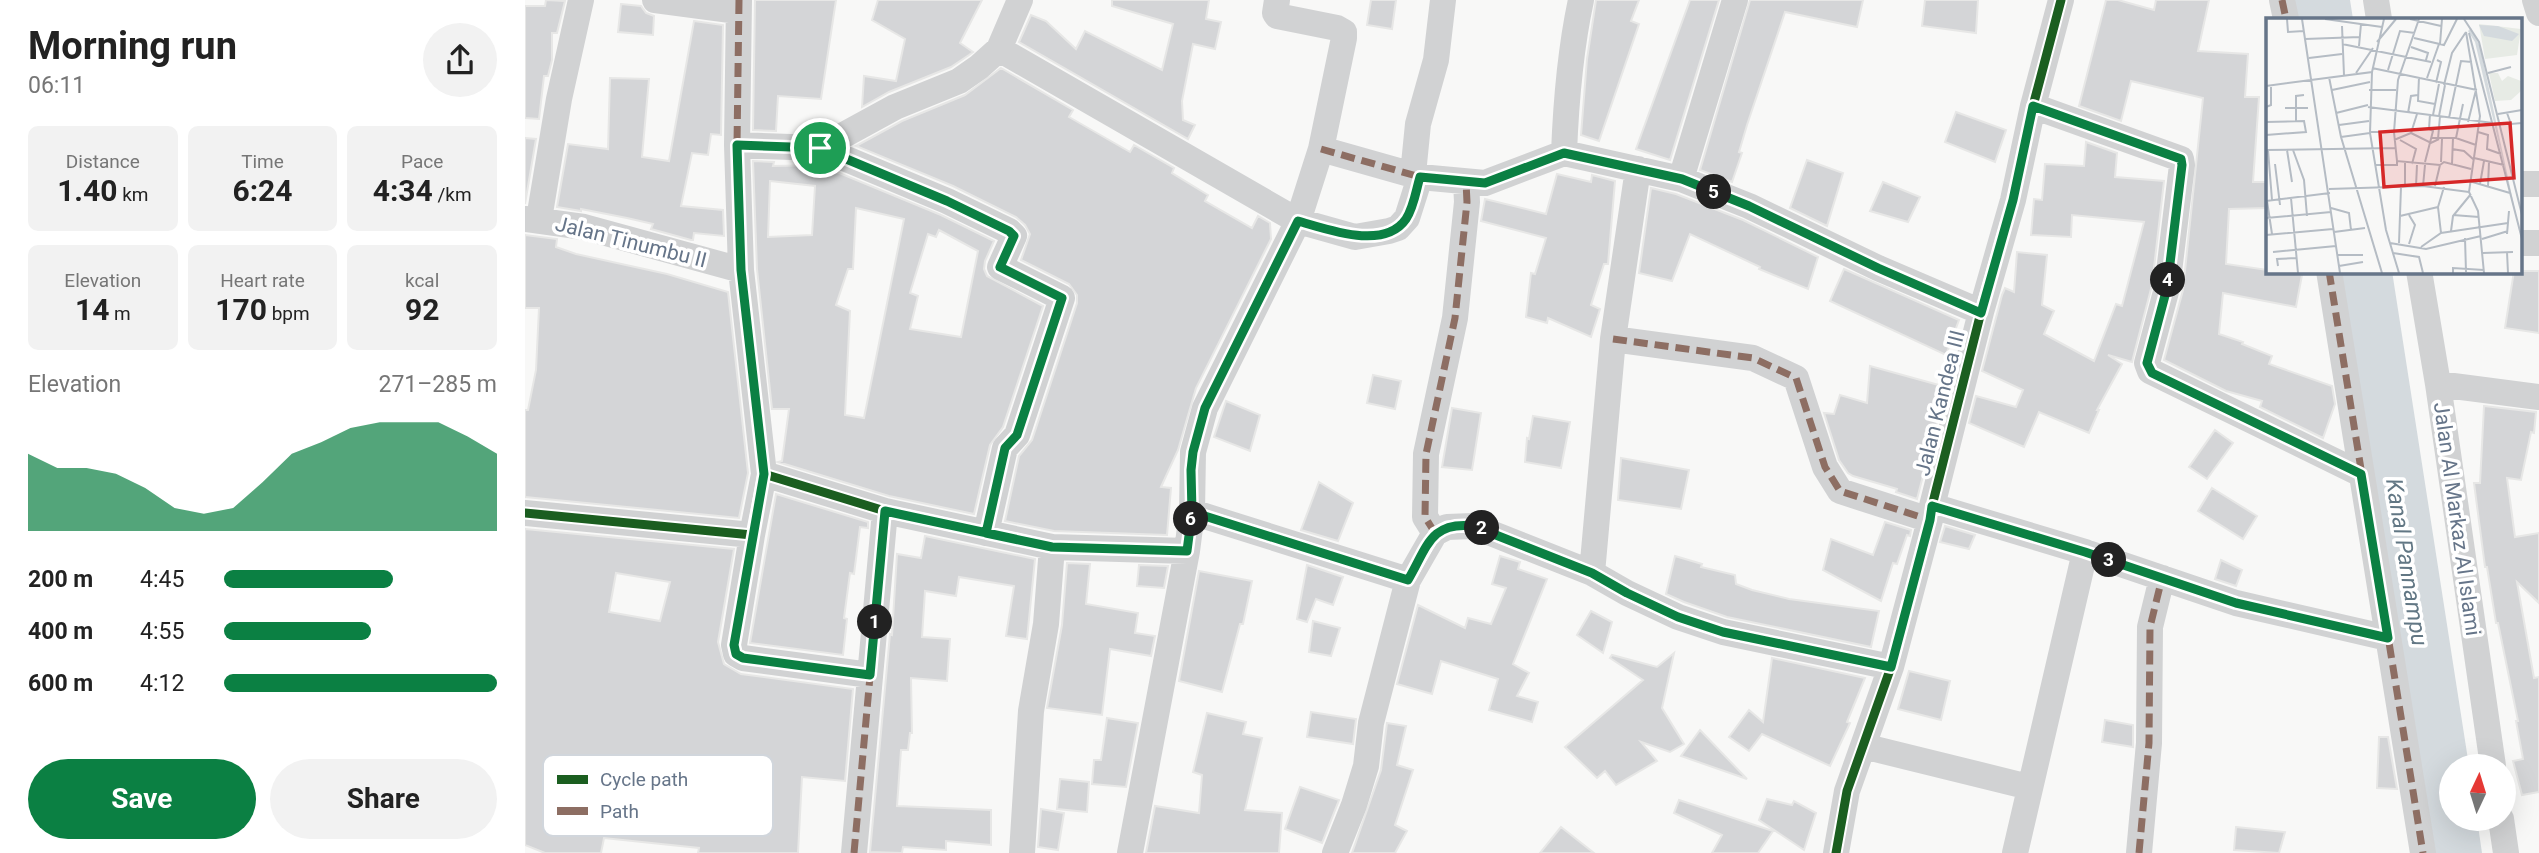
<!DOCTYPE html>
<html lang="en">
<head>
<meta charset="utf-8">
<style>
  :root { --surface:#fff; --page:#f2f2f2; --text:#222; --muted:#767676; --accent:#0b8043 }
  body { margin:0; font-family:Roboto,sans-serif; background:var(--page); color:var(--text); height:100vh; display:flex; flex-direction:column; font-size:26px; white-space:nowrap }
  * { box-sizing:border-box; margin:0 }
  p { font-size:23px; color:var(--muted) }
  .icon { flex:none; width:38px; height:38px; fill:none; stroke:currentColor; stroke-width:2; stroke-linecap:round; stroke-linejoin:round }
  .map { position:relative; flex:1; overflow:hidden }
  .details { display:flex; flex-direction:column; background:var(--surface); width:525px }
  .details>* { flex:none }
  .needle { width:46px; rotate:4deg }
  .tools { position:absolute; left:1914px; top:754px; display:grid; gap:14px }
  .tools a { display:grid; place-items:center; width:77px; height:77px; border-radius:50%; background:var(--surface); box-shadow:0 7px 28px #0002; font-size:35px }
  .pin { position:absolute; display:grid; place-items:center; width:60px; height:60px; color:#fff; margin:-30px; border:4px solid #fff; border-radius:50%; box-shadow:0 2px 7px #0007 }
  .km { position:absolute; width:35px; height:35px; margin:-18px; border-radius:50%; background:#222; color:#fff; font-size:19px; line-height:35px; text-align:center }
  .round { display:grid; place-items:center; flex:none; width:74px; height:74px; border-radius:37px; background:var(--page) }
  .overview { display:flex; align-items:center; justify-content:space-between; height:119px; padding:0 28px }
  h1 { font-size:38px; font-weight:700; line-height:52px }
  .stats { display:grid; grid-template-columns:repeat(3,1fr); gap:10px; height:119px; padding:7px 28px }
  .stats div { display:grid; align-content:center; border-radius:10px; background:var(--page); text-align:center }
  .stats b { font-size:30px; font-weight:700 }
  .stats small { font-size:19px; font-weight:400 }
  .stats p { font-size:19px }
  .chart { height:196px; padding:14px 28px }
  .chart p { display:flex; justify-content:space-between }
  .chart svg { width:100%; height:126px; margin-top:7px; fill:var(--accent); opacity:.7 }
  .cta { display:flex; gap:14px; margin-top:auto; padding:14px 28px }
  .cta a { flex:1; height:80px; border-radius:42px; background:var(--accent); color:#fff; font-size:28px; font-weight:700; line-height:80px; text-align:center }
  .cta a+a { background:var(--page); color:var(--text) }
  ul { padding:0 28px; list-style:none; font-size:23px }
  li { display:grid; grid-template-columns:112px 84px 1fr; align-items:center; height:52px }
  li i { height:18px; border-radius:9px; background:var(--accent) }
  main { display:flex; flex:1; min-height:0 }
  .map>svg:first-child { display:block }
  .water { fill:#d4dade }
  .building { fill:#d4d5d7; stroke:#e7e7e6; stroke-width:2; fill-rule:evenodd }
  .lines { fill:none; stroke-linecap:round; stroke-linejoin:round }
  .minor { stroke:#d1d2d3; stroke-width:26 }
  .quiet { stroke:#8d6e63; stroke-width:7; stroke-dasharray:14 7; stroke-linecap:butt }
  .cycleway-casing { stroke:#fff; stroke-width:13 }
  .cycleway { stroke:#1b5e20; stroke-width:9 }
  .route-casing { stroke:#fff; stroke-width:14 }
  .route { stroke:#0b8043; stroke-width:9 }
  .labels { text-anchor:middle; stroke-width:7; stroke-linejoin:round; paint-order:stroke }
  .street-label { font-size:21px; fill:#667589; stroke:#fff }
  .water-label { font-size:23px; font-style:italic; fill:#627784; stroke:#fff }
  .inset-road { fill:none; stroke:#b5bcc4; stroke-width:2 }
  .view { fill:#d62828; fill-opacity:0.15; stroke:#d62828; stroke-width:3.5 }
  .inset-edge { fill:none; stroke:#667589; stroke-width:3.5 }
  .key { fill:#fff; stroke:#d1d6dc; stroke-width:2 }
  .key-label { font-size:19px; fill:#667589 }
</style>
</head>
<body>
<main>
<section class="details">
<div class="overview"><div><h1>Morning run</h1><p>06:11</p></div><a class="round"><svg class="icon" aria-label="share" viewBox="0 0 24 24"><path d="M12 15V3M7 8l5-5 5 5M5 13v7h14v-7"/></svg></a></div>
<div class="stats">
<div><p>Distance</p><b>1.40<small> km</small></b></div>
<div><p>Time</p><b>6:24</b></div>
<div><p>Pace</p><b>4:34<small> /km</small></b></div>
</div>
<div class="stats">
<div><p>Elevation</p><b>14<small> m</small></b></div>
<div><p>Heart rate</p><b>170<small> bpm</small></b></div>
<div><p>kcal</p><b>92</b></div>
</div>
<div class="chart"><p><span>Elevation</span>271–285 m</p>
<svg viewBox="0 0 160 44" preserveAspectRatio="none"><path d="M0 44V17L10 22L20 22L30 24L40 29L50 36L60 38L70 36L80 27L90 17L100 13L110 8L120 6L130 6L140 6L150 11L160 17V44z"/></svg>
</div>
<ul>
<li><b>200 m</b>4:45<i style="width:62%"></i></li>
<li><b>400 m</b>4:55<i style="width:54%"></i></li>
<li><b>600 m</b>4:12<i style="width:100%"></i></li>
</ul>
<div class="cta"><a>Save</a><a>Share</a></div>
</section>
<div class="map">
<svg width="2014" height="853" viewBox="0 0 2014 853">
  <rect width="100%" height="100%" fill="#f8f8f7"/>
  <!-- water -->
  <path class="water" d="M1768 0H1825L1828 19H1771Z
    M1812 271H1867L1944 766H1927V819H1952L1957 853H1905Z"/>
  <!-- building -->
  <path class="building" d="M21 0 40 1 32 33H27V60L23 76H19L14 119 0 118V6H20Z
    M230 0H311L296 99 253 96 251 131 228 130Z
    M353 0H457L435 43 448 52 444 55 426 67 364 92 337 107 339 76 371 81 380 39 347 20Z
    M587 0H684L681 19 696 22 690 49 668 44 657 101 658 120 670 125 663 139 494 42 506 15 521 21 551 49 560 31 637 70 648 24 587 6Z
    M846 0H871L867 29 842 25Z
    M1071 0H1114L1106 21 1114 24 1074 141 1056 135 1062 59Z
    M1165 0H1194L1145 160 1111 149Z
    M1225 0H1338L1332 27 1260 12 1222 125 1214 152 1217 153 1207 182 1175 170Z
    M1400 0H1453L1451 33 1397 26Z
    M1581 0H1593L1629 10 1631 0H1684L1673 51 1723 54 1720 97H1734L1728 182H1743V208L1704 209 1701 264 1777 275 1771 307 1698 293 1694 334 1718 342 1717 344 1747 356 1744 364 1807 386 1810 404 1798 438 1735 407 1737 401 1701 391 1639 360 1658 290 1678 98 1606 81 1596 121 1554 106Z
    M96 4 116 6 121 13 129 16 128 35 93 32Z
    M169 21 198 25 196 135 186 134 183 155 167 153 156 206 198 210 199 236 169 233 168 240H166L126 229 128 224 102 218 56 209V211L32 207 43 144 83 149 85 78 124 79 117 157 144 161Z
    M476 68 548 110 544 117 605 152 609 145 649 168 647 173 683 195 680 201 727 228 733 216 745 223 746 239 671 388 653 450 636 487 646 488 642 535 529 531 480 521 494 456 507 440 552 303V295L544 284 496 260 505 234 500 225 491 217 428 186 331 146 377 121 440 95Z
    M1431 112 1481 130 1470 162 1420 142Z
    M0 138 11 139 0 204Z
    M1561 142 1592 153 1590 177 1639 181 1627 285 1607 362 1583 355 1597 364 1572 410H1574L1564 433 1514 412 1499 447 1444 423 1451 396 1491 407 1498 390 1457 371 1477 295 1480 288 1489 292 1492 252 1522 255 1517 305 1529 311 1519 334 1569 361 1591 304 1597 306 1619 222 1547 215 1546 237 1506 235 1509 199 1517 200 1520 164 1559 166Z
    M1282 160 1318 173 1302 226 1265 208Z
    M228 161 249 162 248 166 295 165 416 215 469 241 460 261 459 269 462 276 518 306 478 427 465 445 449 514 364 496 253 462 257 461 264 409H247L232 269ZM245 181 290 186 287 235 243 237ZM331 208 379 219 339 418 320 415 325 311 311 305 323 269H328ZM414 230 453 251 436 337 385 329 393 296 385 293 403 234 411 237Z
    M1032 174 1066 182 1067 175 1090 181 1083 264H1079L1066 305 1075 309 1066 337 1023 318 1022 323 1001 317 1006 273 1010 274 1021 238 956 221 960 199 1021 214Z
    M1358 182 1395 197 1383 222 1345 211Z
    M1126 188 1151 194 1218 220 1293 257 1283 289 1234 269 1235 267 1165 234 1147 281 1114 273Z
    M0 235 32 239 31 247 51 254 142 274 203 292 223 473 214 518 0 497V410H3L11 370 14 308H0Z
    M1319 269 1434 320 1421 355 1305 301Z
    M1989 271H2014V333L1980 328Z
    M1345 366 1421 387 1392 499 1371 492 1372 489 1328 476 1323 473 1314 460 1299 413 1309 414 1315 395 1342 403Z
    M848 375 876 381 870 409 842 403Z
    M701 401 735 415 725 451 689 437Z
    M1959 406 2011 412 2009 433 2006 432 1996 480 1982 478 1990 537 2014 533V603L1992 582 2009 678 2014 677V792L1997 795 1988 761 1998 759 1991 721H1993L1973 623H1971L1962 567H1960L1949 483H1955Z
    M927 408 956 413 947 470 917 467Z
    M1008 416 1045 422 1036 468 1000 462 1002 438 1004 439Z
    M1690 430 1708 443 1682 479 1664 467Z
    M1096 458 1164 470 1156 509 1093 500Z
    M794 482 828 503 813 541 776 530Z
    M1687 488 1732 516 1718 539 1673 511Z
    M251 494 343 522V528L335 527 329 574 325 573 319 618 322 619 318 655 225 643Z
    M1360 522 1386 530 1385 536 1382 535 1372 564 1368 563 1356 601 1298 570 1306 539 1348 555Z
    M1420 526 1450 535 1444 549 1415 542Z
    M0 529 209 549 193 642 199 664 216 674 328 689 320 781 277 777 273 853H173L174 848 79 838 76 853H20L0 845ZM91 573 145 582 135 621 84 612Z
    M400 536 510 559 502 639 481 636 489 586 434 577 431 596 400 591 397 637 425 639 422 681 386 678 387 733H385L383 750H376L372 806 466 810V845L421 841V850L378 847 377 853 345 852 365 634 367 635 372 554 396 558Z
    M975 556 995 562 993 569 1022 579 988 664 1004 673 992 696 1013 702 1007 722 964 710 973 679 916 661 907 694 872 684 893 605 940 628 943 618 966 624 981 588 967 584Z
    M1150 556 1177 564 1176 567 1210 575 1211 584 1227 590 1264 599 1354 611 1346 647 1202 617 1159 602 1141 594Z
    M1696 560 1717 570 1711 586 1690 579Z
    M542 563 565 564 561 604 613 613 610 633 630 636 626 656 585 649 577 715 522 708 537 625Z
    M614 565 643 566 639 588 612 586Z
    M782 565 818 577 808 605 791 599 782 622 772 619Z
    M674 571 727 581 718 624H715L697 692 654 681Z
    M1066 611 1087 622 1078 653 1052 635Z
    M788 621 815 628 806 656 784 652Z
    M1149 653 1137 708 1159 744 1145 752 1116 742 1132 761 1091 785 1080 771 1072 778 1040 747 1118 680 1085 658 1087 655 1132 667Z
    M1247 658 1340 678 1322 722 1325 723 1305 766 1237 734 1224 751 1204 737 1224 710 1238 722Z
    M1384 671 1425 681 1416 720 1373 709Z
    M786 712 831 719 828 744 782 737Z
    M682 713 721 722 718 734 737 738 720 810 757 813 754 853H621L630 806 674 813 677 775 668 772Z
    M582 718 613 723 601 787 567 784 569 760H576Z
    M1580 720 1608 725V747L1577 742Z
    M862 723 881 726 872 765 888 770 870 825 882 831 870 853H827L856 770Z
    M1175 730 1222 779 1156 756Z
    M1854 737H1863L1872 789 1852 788Z
    M535 779 564 782 562 812 532 809Z
    M775 787 814 800 797 843 760 829Z
    M1242 799 1267 805 1269 801 1291 813 1279 850 1234 820Z
    M1154 800 1248 831 1233 853H1187L1197 835 1149 813Z
    M516 809 539 813 533 850 513 847Z
    M1036 827 1069 853H1015Z
    M1711 827 1760 832 1754 853 1709 850Z"/>
  <g class="lines">
    <!-- minor -->
    <path class="minor" d="M130 0 213 11
      M214 0 212 145 216 270 239 474
      M1757 0 1761 19
      M1851 0 1854 19
      M2010 0 2014 13
      M474 49 773 221 830 237 864 231 873 228 882 218 895 177
      M1508 106 1656 159 1657 165 1642 288 1622 363 1625 371 1836 474
      M212 145 295 148 370 107 434 81 454 67 474 49 495 0
      M295 148 422 201 484 231 489 236 475 267 537 298 492 435 480 448 461 533
      M796 149 895 177 960 183 1039 153
      M1039 153 1156 179 1224 206 1353 268 1456 312
      M1039 153C1041 101 1045 51 1056 0
      M888 174 893 124 911 60 918 0
      M1156 179 1210 0
      M1995 184H2014
      M0 219 59 227 216 270
      M14 219 34 99 56 0
      M1995 243H2014
      M1804 271 1898 853
      M1894 271 1913 384 1968 766
      M1088 339 1228 358 1271 378 1300 467 1315 491 1405 520
      M1913 384 2014 397
      M1407 506 1560 552 1711 603 1863 638
      M667 512 668 452 680 408 773 221 796 149 819 38V32L812 28 752 16 750 13 752 0
      M0 513 227 535 239 474 360 511 527 547 662 551 667 512 883 580 910 533 922 527 948 526 1067 573 1102 593 1153 617 1198 632 1366 667
      M910 533 900 517 901 454 930 318 942 202 941 182
      M227 535 209 645 211 654 218 658 345 675
      M1067 573 1088 339 1113 169
      M1338 746 1504 787
      M1976 819 1981 853
      M329 853 360 511
      M497 853 506 711 521 624 527 547
      M605 853 662 551
      M810 853 829 805 841 766 846 723 883 580
      M1311 853 1322 791 1366 667 1405 520 1407 506 1456 312 1488 200 1508 106 1536 0
      M1490 853 1560 552
      M1614 853 1624 743 1625 627 1637 578"/>
    <!-- quiet -->
    <path class="quiet" d="M214 0 212 145 216 270
      M1757 0 1761 19
      M295 148 422 201 484 231 489 236 475 267 537 298 492 435 480 448 461 533
      M796 149 895 177 960 183 1039 153
      M1804 271 1898 853
      M1088 339 1228 358 1271 378 1300 467 1315 491 1405 520
      M1407 506 1560 552 1711 603 1863 638
      M910 533 900 517 901 454 930 318 942 202 941 182
      M227 535 209 645 211 654 218 658 345 675
      M329 853 360 511
      M1614 853 1624 743 1625 627 1637 578"/>
    <defs>
      <path id="cycleway" d="M0 513 227 535 239 474 360 511 527 547 662 551 667 512 883 580 910 533 922 527 948 526 1067 573 1102 593 1153 617 1198 632 1366 667
        M1311 853 1322 791 1366 667 1405 520 1407 506 1456 312 1488 200 1508 106 1536 0"/>
    </defs>
    <!-- cycleway casing -->
    <use href="#cycleway" class="cycleway-casing"/>
    <!-- cycleway -->
    <use href="#cycleway" class="cycleway"/>
  </g>
  <g class="lines">
    <defs>
      <path id="route" d="M295 148 212 145 216 270 239 474 209 645 211 654 218 658 345 675 360 511 527 547 662 551 667 512 883 580C902 548 905 521 948 526L1067 573 1102 593 1153 617 1198 632 1366 667 1405 520 1407 506 1560 552 1711 603 1863 638 1836 474 1627 373 1622 363 1642 288 1657 165 1656 159 1508 106 1488 200 1456 313 1353 268 1224 206 1157 179 1039 153 960 183 895 177C891 190 889 207 881 219 859 251 802 229 773 221L680 408 668 452 666 470 667 512 662 551 527 547 461 533 480 448 492 435 537 298 475 267 489 236 484 231 422 201 295 148"/>
    </defs>
    <!-- route casing -->
    <use href="#route" class="route-casing"/>
    <!-- route -->
    <use href="#route" class="route"/>
  </g>
  <g class="labels">
    <!-- street labels -->
    <g class="street-label">
      <text transform="translate(106 242) rotate(14)" y="7">Jalan Tinumbu II</text>
      <text transform="translate(1415 403) rotate(-76)" y="7">Jalan Kandea III</text>
      <text transform="translate(1932 519) rotate(82)" y="7">Jalan Al Markaz Al Islami</text>
    </g>
    <!-- water labels -->
    <g class="water-label">
      <text transform="translate(1882 562) rotate(81)" y="8">Kanal Pannampu</text>
    </g>
  </g>
  <!-- overview -->
  <g transform="translate(1741 18)">
    <rect width="256" height="256" fill="#f8f8f7"/>
    <path d="M213 6 255 11 251 37 219 41ZM223 55H232L236 63 242 58 255 63V73L245 82 229 83Z" fill="#e7ebe5"/>
    <path d="M213 7 232 8 253 16 246 23 218 18ZM205 10 214 29 255 220 209 24 202 13Z" fill="#d4dade"/>
    <path class="inset-road" d="M21 1 22 14 38 13M36 1 74 255M59 1 116 9M144 1 175 8M198 1 213 24 256 197M76 8 78 57M200 14 214 98 203 174 212 193 218 255M203 15 256 221M148 20 178 27 191 1M39 21 94 19M111 24 130 1M76 26 165 44M174 26 176 1M93 28 95 6M145 29 162 35 160 42M43 40 76 36M106 50 211 72M122 52 134 13 149 15M106 54 104 115 120 212 133 255M90 55 107 30M222 55 245 49M63 59 75 119 116 255M153 59 152 83 169 86M161 60 173 26M170 65 175 44 171 42M178 67 186 35 200 14M0 68 106 54 118 1M66 72 104 64M103 72H130M0 89 5 87V69M102 89 227 105M19 90H42M70 95 102 87M142 95 145 78 152 77M241 95 245 106 256 105M232 96 256 92M167 97 173 66M173 98 179 67M183 100 195 43 206 44M30 103V78L38 77M0 104 38 103 40 114 0 117M202 104 210 72M73 107 103 103M104 114H127M212 114 222 117 221 131 235 136M145 115 165 125 173 121M75 119 104 115M166 120H190L210 127M190 120 197 86M172 121 174 98M128 122 145 115 151 96M134 122 150 131 146 146M186 131 198 133 207 141M0 132 129 130M2 132 6 182M21 132 26 164M27 132 38 162 41 198M208 140 238 147M131 143 128 114 132 62 153 1M159 144 167 113 163 111 164 96M175 144 176 121M9 146 14 187M186 146 187 120M110 147H131V143L174 147 178 144 205 151M203 163 244 175M214 166 218 143M150 168 151 147M157 168 159 147M169 168 174 147M222 168 223 144M139 169V145M63 171 157 168 203 174M25 180 32 255M0 183 64 175M1 183 6 216M65 190 83 195 85 212M187 197 213 199M134 198 172 189M0 200 65 194M185 213 187 198 205 176M68 214 99 210M175 215 172 189 178 169M241 216 243 193M0 217 67 211M199 220 200 254M216 221 242 213M124 225 160 231 215 218M133 225 135 169M143 226 149 207 143 197M155 229 175 215 242 205M7 234 70 228M241 234 242 255M127 235 153 239 157 255M217 235 247 234M72 237H97M12 248 11 241 30 240M73 248 97 244M187 255V250L218 252"/>
    <path class="view" d="M244 105 248 160 118 169 114 114Z"/>
    <rect width="256" height="256" class="inset-edge"/>
  </g>
  <!-- legend -->
  <rect x="18" y="755" width="230" height="81" rx="10" class="key"/>
  <rect x="32" y="775" width="31" height="9" fill="#1b5e20"/>
  <rect x="32" y="807" width="31" height="8" fill="#8d6e63"/>
  <g class="key-label">
    <text x="75" y="786">Cycle path</text>
    <text x="75" y="818">Path</text>
  </g>
</svg>
<div class="tools">
<a><svg class="needle" viewBox="-14 -14 28 28"><path d="M0-13l5 13h-10z" fill="#e53935"/><path d="M0 13l5-13h-10z" fill="#767676"/></svg></a>
</div>
<div class="pin" style="left:295px;top:148px;background:#1e9e55"><svg class="icon" aria-label="arrive" viewBox="0 0 24 24"><path d="M6 21V4h12l-3 4 3 4H6"/></svg></div>
<b class="km" style="left:350px;top:622px">1</b>
<b class="km" style="left:957px;top:528px">2</b>
<b class="km" style="left:1584px;top:560px">3</b>
<b class="km" style="left:1643px;top:280px">4</b>
<b class="km" style="left:1189px;top:192px">5</b>
<b class="km" style="left:666px;top:519px">6</b>
</div>
</main>
</body>
</html>
